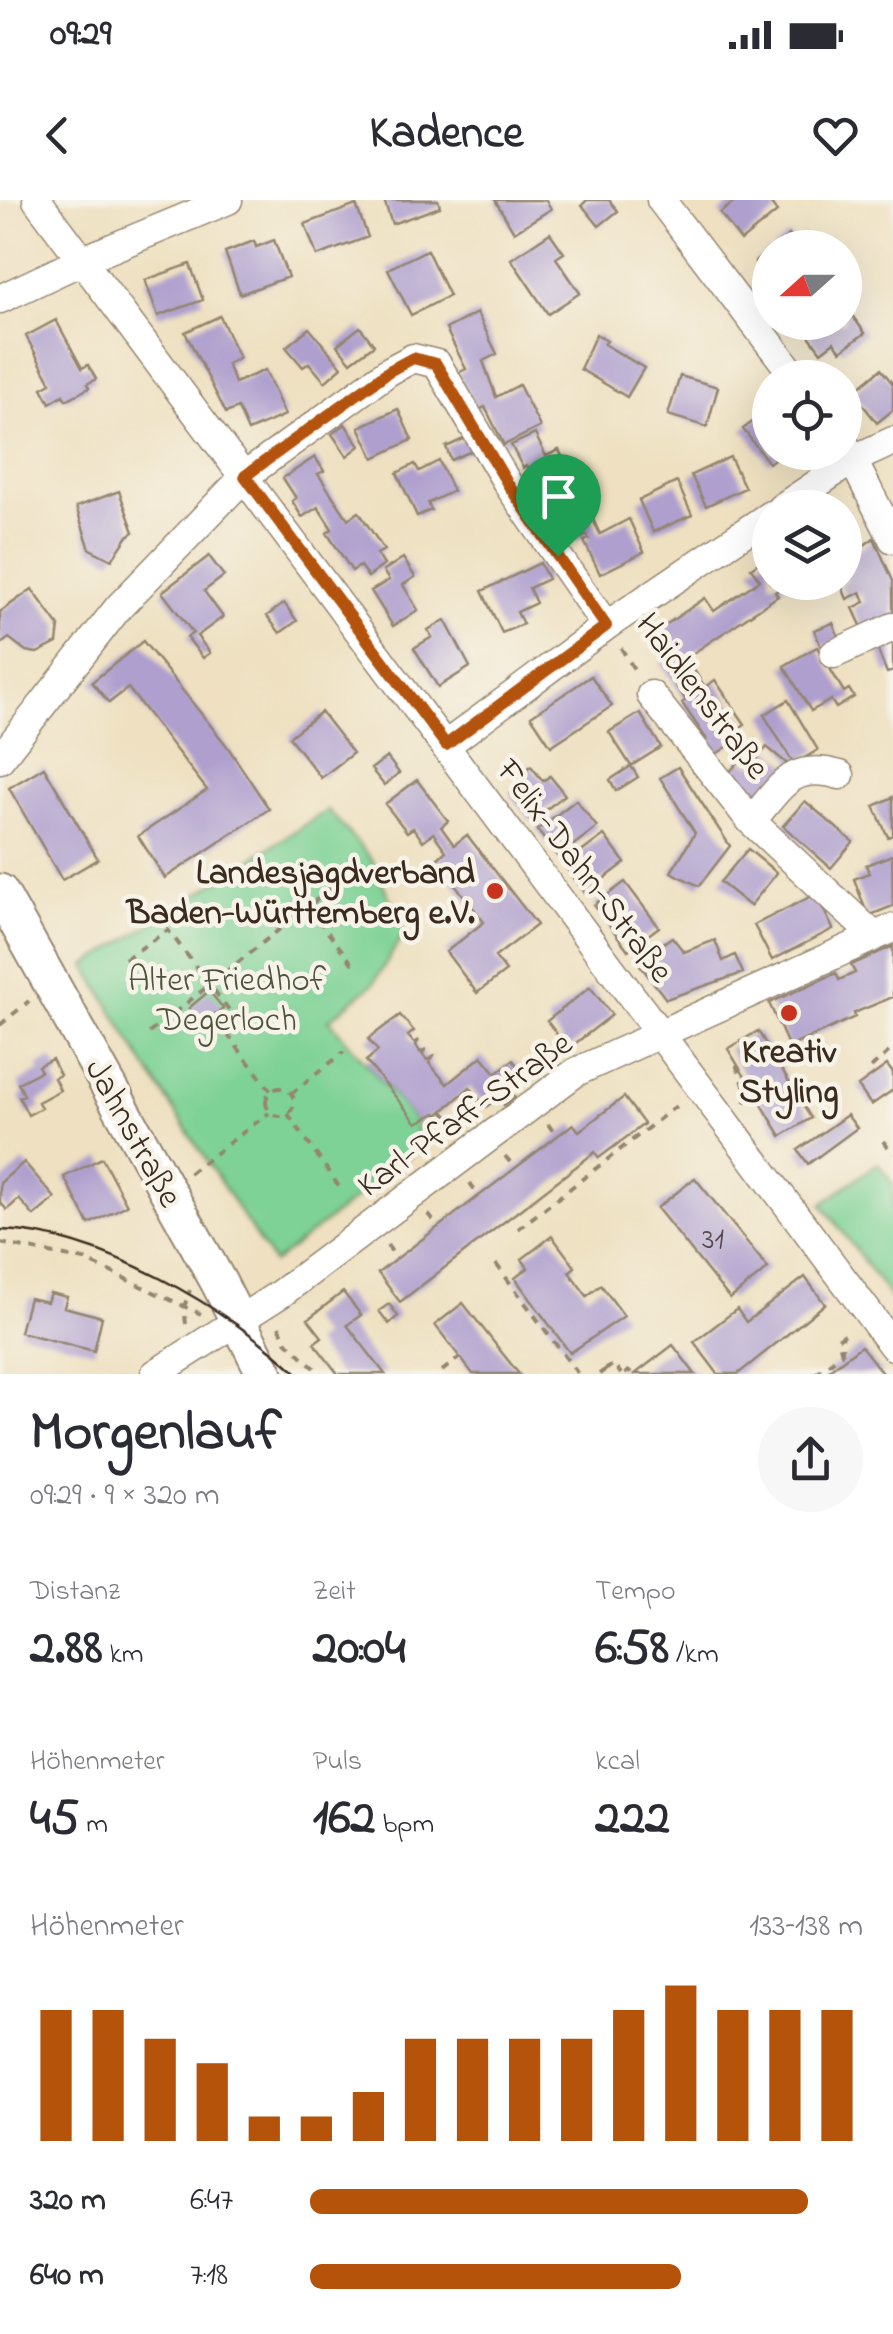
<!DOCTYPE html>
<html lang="de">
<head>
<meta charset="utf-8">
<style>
  :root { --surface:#fff; --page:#f7f7f7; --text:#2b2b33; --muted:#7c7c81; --accent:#b45309 }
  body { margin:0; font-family:"Indie Flower",sans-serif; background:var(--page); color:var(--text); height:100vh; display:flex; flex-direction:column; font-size:38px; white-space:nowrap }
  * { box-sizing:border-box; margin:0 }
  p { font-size:32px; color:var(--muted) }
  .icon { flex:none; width:55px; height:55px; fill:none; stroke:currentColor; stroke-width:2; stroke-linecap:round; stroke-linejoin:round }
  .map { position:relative; height:1174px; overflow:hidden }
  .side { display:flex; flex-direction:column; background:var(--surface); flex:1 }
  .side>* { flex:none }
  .needle { width:65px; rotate:249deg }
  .fabs { position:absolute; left:752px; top:30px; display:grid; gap:20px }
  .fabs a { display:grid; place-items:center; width:110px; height:110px; border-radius:50%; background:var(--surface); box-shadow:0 10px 40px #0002; font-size:50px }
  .pin { position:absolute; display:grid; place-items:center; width:85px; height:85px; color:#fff; margin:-102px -42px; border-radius:50% 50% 50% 0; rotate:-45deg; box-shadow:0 0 10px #0007 }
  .pin .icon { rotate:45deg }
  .round { display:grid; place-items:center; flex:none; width:105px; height:105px; border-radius:52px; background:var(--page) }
  .overview { display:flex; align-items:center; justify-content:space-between; height:170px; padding:0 30px }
  h1 { font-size:55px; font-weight:800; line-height:75px }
  .metrics { display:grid; grid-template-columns:repeat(3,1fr); gap:15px; height:170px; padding:10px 30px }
  .metrics div { display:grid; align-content:center }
  .metrics b { font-size:50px; font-weight:800 }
  .metrics small { font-size:28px; font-weight:400 }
  .metrics p { font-size:28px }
  .chart { height:280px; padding:20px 30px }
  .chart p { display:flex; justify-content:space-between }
  .chart svg { width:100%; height:180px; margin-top:10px; stroke:var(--accent); stroke-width:6 }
  ul { padding:0 30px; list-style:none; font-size:32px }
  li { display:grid; grid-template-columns:160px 120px 1fr; align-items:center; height:75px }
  li i { height:25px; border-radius:12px; background:var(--accent) }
  .status { display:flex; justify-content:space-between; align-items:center; height:70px; padding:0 50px; background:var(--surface); direction:ltr }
  .status svg { height:28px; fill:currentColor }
  header { display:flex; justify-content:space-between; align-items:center; height:130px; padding:0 30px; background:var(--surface); font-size:45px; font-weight:800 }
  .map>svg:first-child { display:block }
  .green { fill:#7ed295; stroke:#5c7e5a; stroke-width:2.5 }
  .building { fill:#ae9fce }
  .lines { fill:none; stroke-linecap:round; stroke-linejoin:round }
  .minor-casing { stroke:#94856f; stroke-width:31 }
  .major-casing { stroke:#94856f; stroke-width:39 }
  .path { stroke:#94856f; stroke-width:4; stroke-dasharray:8 8; stroke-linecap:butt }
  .minor { stroke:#fff; stroke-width:28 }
  .major { stroke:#fff; stroke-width:35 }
  .tram { stroke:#3b2a1e; stroke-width:2.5 }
  .route-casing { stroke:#fff; stroke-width:20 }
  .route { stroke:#b45309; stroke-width:12 }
  .poi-dot { fill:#c8321e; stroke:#f7f3e8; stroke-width:4 }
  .labels { text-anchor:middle; stroke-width:9; stroke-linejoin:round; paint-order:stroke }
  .number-label { font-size:30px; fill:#58474a }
  .street-label { font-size:35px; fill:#3b2a1e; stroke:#f7f3e8 }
  .poi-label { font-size:35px; font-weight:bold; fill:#3b2a1e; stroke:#f7f3e8; text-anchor:end }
  .park-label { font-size:35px; fill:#4c543c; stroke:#f7f3e8 }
</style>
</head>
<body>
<div class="status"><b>09:29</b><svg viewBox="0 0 49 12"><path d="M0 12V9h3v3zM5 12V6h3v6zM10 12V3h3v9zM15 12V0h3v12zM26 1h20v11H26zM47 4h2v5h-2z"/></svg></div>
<header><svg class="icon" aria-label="back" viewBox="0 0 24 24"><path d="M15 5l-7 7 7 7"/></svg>Kadence<svg class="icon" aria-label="heart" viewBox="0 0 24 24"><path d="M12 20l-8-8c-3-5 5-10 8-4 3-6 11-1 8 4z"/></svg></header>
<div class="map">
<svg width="893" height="1174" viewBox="0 0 893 1174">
  <rect width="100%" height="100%" fill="#f7f3e8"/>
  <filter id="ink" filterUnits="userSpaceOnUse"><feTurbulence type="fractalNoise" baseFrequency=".01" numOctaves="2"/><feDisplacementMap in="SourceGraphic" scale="20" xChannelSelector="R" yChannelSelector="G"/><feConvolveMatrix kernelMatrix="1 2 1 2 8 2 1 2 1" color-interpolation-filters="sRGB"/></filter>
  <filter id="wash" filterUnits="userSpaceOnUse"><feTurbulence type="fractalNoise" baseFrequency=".0048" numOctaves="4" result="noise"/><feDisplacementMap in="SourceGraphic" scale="40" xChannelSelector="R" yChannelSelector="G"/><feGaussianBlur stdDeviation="2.25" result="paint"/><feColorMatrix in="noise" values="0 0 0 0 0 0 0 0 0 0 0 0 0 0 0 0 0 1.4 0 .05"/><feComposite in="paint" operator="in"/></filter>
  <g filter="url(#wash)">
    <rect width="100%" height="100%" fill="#eee0c0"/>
    <!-- green -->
    <path class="green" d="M328 610 372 660 405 732 373 784 329 820 417 923 416 930 426 943 273 1063 141 859 86 766Z
      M878 963 893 984V1101L822 1004Z"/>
    <g id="blocks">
      <!-- building -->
      <path class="building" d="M384 0H438L440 7 392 24Z
        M495 0H546L551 9 514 32Z
        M587 0H609L618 11 599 26 582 5Z
        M737 0H768L777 12 741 41 720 13Z
        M356 5 368 37 317 56 305 24Z
        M550 33 564 53 556 58 580 93 548 114 511 59Z
        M789 35 798 48H773Z
        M274 40 288 77 240 94 225 52 254 41 256 47Z
        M427 50 449 96 411 115 388 69Z
        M770 50V82L755 62Z
        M190 64 203 100 158 116 145 80Z
        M845 106 865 133 841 151 834 142 821 152 799 122H845Z
        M477 113 497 154 483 161 496 197 519 185 540 227 504 245 485 207 477 211 458 173 466 169 446 129Z
        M220 116 239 158 227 164 235 183 265 170 285 215 248 231 238 208 226 213 185 132Z
        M56 120 82 168 88 165 96 179 87 184 89 188 66 200 63 195 50 203 42 188 51 183 26 136Z
        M360 127 374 145 351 162 337 145Z
        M309 128 342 167 325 182 309 163 303 167 286 147Z
        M596 134 607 141 604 144 644 168 627 197 580 169Z
        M881 169 893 184V210L877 223 853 192Z
        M680 176 718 187 707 227 668 215Z
        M398 209 412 240 374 258 359 227Z
        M762 215 770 225V252H783L769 263 743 229Z
        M345 224 360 246 347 256 332 234Z
        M535 234 546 256 559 250 581 295 578 296 586 313 589 311 600 334 629 319 644 352 600 374 584 341 589 339 587 335 577 340 559 305 548 311 526 266 523 268 511 245Z
        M468 237 474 250 451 260 446 247Z
        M315 257 324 271 318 274 348 319 359 312 384 350 377 354 384 365 368 377 360 366 352 371 327 333 332 329 318 307 302 317 292 301 296 298 283 278Z
        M730 257 745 288 706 306 691 275Z
        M439 261 453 291 428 303 431 310 417 316 397 273 415 264 419 271Z
        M677 282 692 315 653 332 639 300Z
        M119 291 134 332 128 336 112 360 90 349 76 307Z
        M874 338 893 381V419L864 432 853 408 865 402 861 392 847 399 840 382H845V374L851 371 849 366 855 362 852 354Z
        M770 355V382H789L775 392 778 396 686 458 705 487 715 480 745 524 728 536 733 543 713 556 703 542 707 540 682 503 686 500 661 464 667 460 651 435 705 398 714 411 760 380 751 368Z
        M209 356 224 376 204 391 223 417 197 436 210 453 203 458 187 437 193 433 162 392Z
        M403 358 415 377 403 385 418 410 393 426 371 391 389 380 383 371Z
        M540 363 548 379 529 388 536 403 517 412 523 424 502 433 482 391Z
        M32 389 59 426 57 443 37 453 26 451 9 438 0 445V412Z
        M284 403 297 421 280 433 267 416Z
        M445 420 470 467 438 487 414 448 432 437 428 430Z
        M833 423 840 440 821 447 814 430Z
        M893 433V471L887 473 874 441Z
        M143 441 227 546 269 609 165 678 138 636 207 590 128 488 109 503 92 482Z
        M817 447 844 492 849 489 854 497 836 508 831 500 811 511 784 466Z
        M591 476 612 506 551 546 531 516Z
        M788 500 818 550 794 564 764 515Z
        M321 512 353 553 321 578 289 537Z
        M640 513 661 547 631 566 609 532Z
        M767 547 791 567 759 604 726 576 742 558 751 566Z
        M387 557 399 573 384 585 371 569Z
        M531 566 543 581 550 576 565 595 531 621 510 594 522 585 516 577Z
        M631 566 638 577 616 591 610 580Z
        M44 567 98 659 62 680 9 588Z
        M678 567 730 646 699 686 671 672 695 633 660 578Z
        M417 580 448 621 441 627 454 645 467 635 537 725 495 757 506 771 477 793 446 752 484 722 436 660 446 651 433 633 423 641 413 628 407 632 385 604Z
        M893 597V635L888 637 874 606Z
        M576 600 597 627 558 657 537 630Z
        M805 601 853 642 831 668 783 626Z
        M604 635 625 663 585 693 564 665Z
        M748 649 777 673 750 706 720 682Z
        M892 655 893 706 868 716 854 679 869 673 866 665Z
        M625 682 659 727 628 750 594 705Z
        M816 694 833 729 772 760 754 725Z
        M672 737 684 752 715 740 723 761 735 755 743 773 666 799 637 761Z
        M893 746V797L854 813 855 817 789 847 769 803 836 773 839 780 855 773 851 765Z
        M590 787 612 815 568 849 547 821Z
        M209 791 223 808 202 825 189 808Z
        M400 815 414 831 408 836 414 843 419 840 416 845 420 852 426 849 422 854 427 860 433 857 429 863 447 884 482 856 496 873 513 860 525 876 509 889 515 897 504 905 499 897 486 907 470 887 438 915 436 913 417 923 366 861 378 851 368 839Z
        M758 831 811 918 781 936 728 849Z
        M52 859 60 875 54 878 60 890 38 902 41 908 28 915 19 897 24 895 18 883 41 871 38 866Z
        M887 865 893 873V890L871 905 858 886Z
        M624 897 644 924 599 958 595 952 400 1102 378 1073 573 924 579 931Z
        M847 915 857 928 808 964 798 950Z
        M102 958 127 1005 89 1024 64 977Z
        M24 962 55 998 34 1016 19 999 7 1010 0 1002V983Z
        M695 978 768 1068 730 1099 657 1008Z
        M552 1036 575 1067 569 1072 587 1096 601 1085 624 1116 570 1153 515 1078 528 1068 522 1059Z
        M805 1077 825 1104 738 1174H718L694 1142 737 1109 746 1122Z
        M343 1092 361 1115 347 1125 385 1174H338L314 1143 322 1137 308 1119Z
        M50 1093 67 1097 64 1107 102 1117 94 1151 20 1132 29 1098 47 1102Z
        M463 1103 503 1154 519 1174H473L435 1125Z
        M389 1104 398 1116 389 1124 379 1111Z
        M673 1145 695 1174H635Z
        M861 1146 883 1174H824L837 1164Z"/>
    </g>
  </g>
  <g filter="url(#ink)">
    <use href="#blocks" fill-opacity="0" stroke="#94856f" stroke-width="2.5"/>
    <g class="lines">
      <defs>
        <path id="minor" d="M37 0 893 1146
          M661 0 796 178
          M0 99 83 60 228 0
          M846 247 893 339
          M781 308 854 259 893 241
          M834 454 893 427
          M651 495 751 621 873 735
          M446 545 606 426 770 315
          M0 559 118 408 245 276 389 171 413 158 437 164 509 286 606 426
          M751 621C782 587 790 561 840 575
          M155 1174 280 1094 576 872 893 728"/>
        <path id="major" d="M0 692 219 1083 265 1174"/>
      </defs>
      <!-- minor casing -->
      <use href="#minor" class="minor-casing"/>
      <!-- major casing -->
      <use href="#major" class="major-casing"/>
      <!-- path -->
      <path class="path" d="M621 448 637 474
        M308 707 352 763 360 764
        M125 759 168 730 229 810 227 834 271 891
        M0 825 29 801
        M149 833 334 686
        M739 867H737L748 895 744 906
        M871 868 893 848
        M266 902a14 14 0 1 1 28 0a14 14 0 1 1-28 0Z
        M467 889 482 911
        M291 894 344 852
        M443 911 459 932
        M288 914 342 991
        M548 924 557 937
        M883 941 893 954
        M505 956 515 968
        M189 973 269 913
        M470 983 479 996
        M428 1014 438 1027
        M518 1029 680 903
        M0 1043 85 1060 201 1114
        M387 1045 397 1059
        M496 1064 578 1174
        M186 1124 184 1107 190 1090
        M279 1126 286 1141 321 1174
        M842 1154 838 1139 849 1131
        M842 1154 843 1135
        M605 1170 614 1164 621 1174
        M442 1171 460 1157
        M599 1174 605 1170 608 1174
        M625 1174 628 1171 632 1174
        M815 1174 842 1154"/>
      <!-- minor -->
      <use href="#minor" class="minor"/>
      <!-- major -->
      <use href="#major" class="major"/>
      <!-- tram -->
      <path class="tram" d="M0 1030C98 1032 228 1108 298 1174"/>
    </g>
  </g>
  <g class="lines" filter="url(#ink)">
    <defs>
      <path id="route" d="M413 158 436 164 509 286 606 426 446 545 245 276 389 171Z"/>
    </defs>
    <!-- route casing -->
    <use href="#route" class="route-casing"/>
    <!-- route -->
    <use href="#route" class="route"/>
  </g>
  <!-- markers -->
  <g class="poi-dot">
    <circle cx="495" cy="691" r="10"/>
    <circle cx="789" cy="813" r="10"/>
  </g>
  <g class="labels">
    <!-- number labels -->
    <g class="number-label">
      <text x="713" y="1048">31</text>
    </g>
    <!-- street labels -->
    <g class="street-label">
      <text transform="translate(704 495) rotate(53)" y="12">Haidlenstraße</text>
      <text transform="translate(586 670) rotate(53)" y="12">Felix-Dahn-Straße</text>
      <text transform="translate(464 913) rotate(-36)" y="12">Karl-Pfaff-Straße</text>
      <text transform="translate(135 932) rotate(61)" y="12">Jahnstraße</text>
    </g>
    <!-- poi labels -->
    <g class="poi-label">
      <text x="475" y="683">Landesjagdverband<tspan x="475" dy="40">Baden-Württemberg e.V.</tspan></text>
      <text x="789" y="862" text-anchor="middle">Kreativ<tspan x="789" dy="40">Styling</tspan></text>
    </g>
    <!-- park labels -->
    <g class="park-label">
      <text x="227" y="790">Alter Friedhof<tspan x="227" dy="40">Degerloch</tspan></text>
    </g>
  </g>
</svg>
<div class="fabs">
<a><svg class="needle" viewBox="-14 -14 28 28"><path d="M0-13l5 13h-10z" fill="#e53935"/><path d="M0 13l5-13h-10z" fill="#7c7c81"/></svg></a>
<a><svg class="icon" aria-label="locate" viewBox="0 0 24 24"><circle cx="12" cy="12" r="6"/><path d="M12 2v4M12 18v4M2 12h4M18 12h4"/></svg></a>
<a><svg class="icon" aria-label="layers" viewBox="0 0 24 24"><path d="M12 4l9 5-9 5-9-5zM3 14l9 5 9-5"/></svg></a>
</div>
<div class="pin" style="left:558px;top:356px;background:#1e9e55"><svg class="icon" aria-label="arrive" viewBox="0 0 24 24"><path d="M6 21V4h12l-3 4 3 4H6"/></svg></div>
</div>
<section class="side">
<div class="overview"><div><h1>Morgenlauf</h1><p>09:29 · 9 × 320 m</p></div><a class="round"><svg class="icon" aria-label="share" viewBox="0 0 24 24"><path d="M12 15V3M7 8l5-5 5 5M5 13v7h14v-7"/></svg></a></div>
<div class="metrics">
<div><p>Distanz</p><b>2.88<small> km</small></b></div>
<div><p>Zeit</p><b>20:04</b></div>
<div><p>Tempo</p><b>6:58<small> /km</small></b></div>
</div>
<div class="metrics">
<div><p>Höhenmeter</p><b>45<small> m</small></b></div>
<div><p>Puls</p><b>162<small> bpm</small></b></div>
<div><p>kcal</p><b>222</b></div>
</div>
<div class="chart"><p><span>Höhenmeter</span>133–138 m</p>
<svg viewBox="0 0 160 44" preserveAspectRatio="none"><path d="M5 44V12M15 44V12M25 44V19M35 44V25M45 44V38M55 44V38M65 44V32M75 44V19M85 44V19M95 44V19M105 44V19M115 44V12M125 44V6M135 44V12M145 44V12M155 44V12"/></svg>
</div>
<ul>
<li><b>320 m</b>6:47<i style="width:90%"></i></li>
<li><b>640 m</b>7:18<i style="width:67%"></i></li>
</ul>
</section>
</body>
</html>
